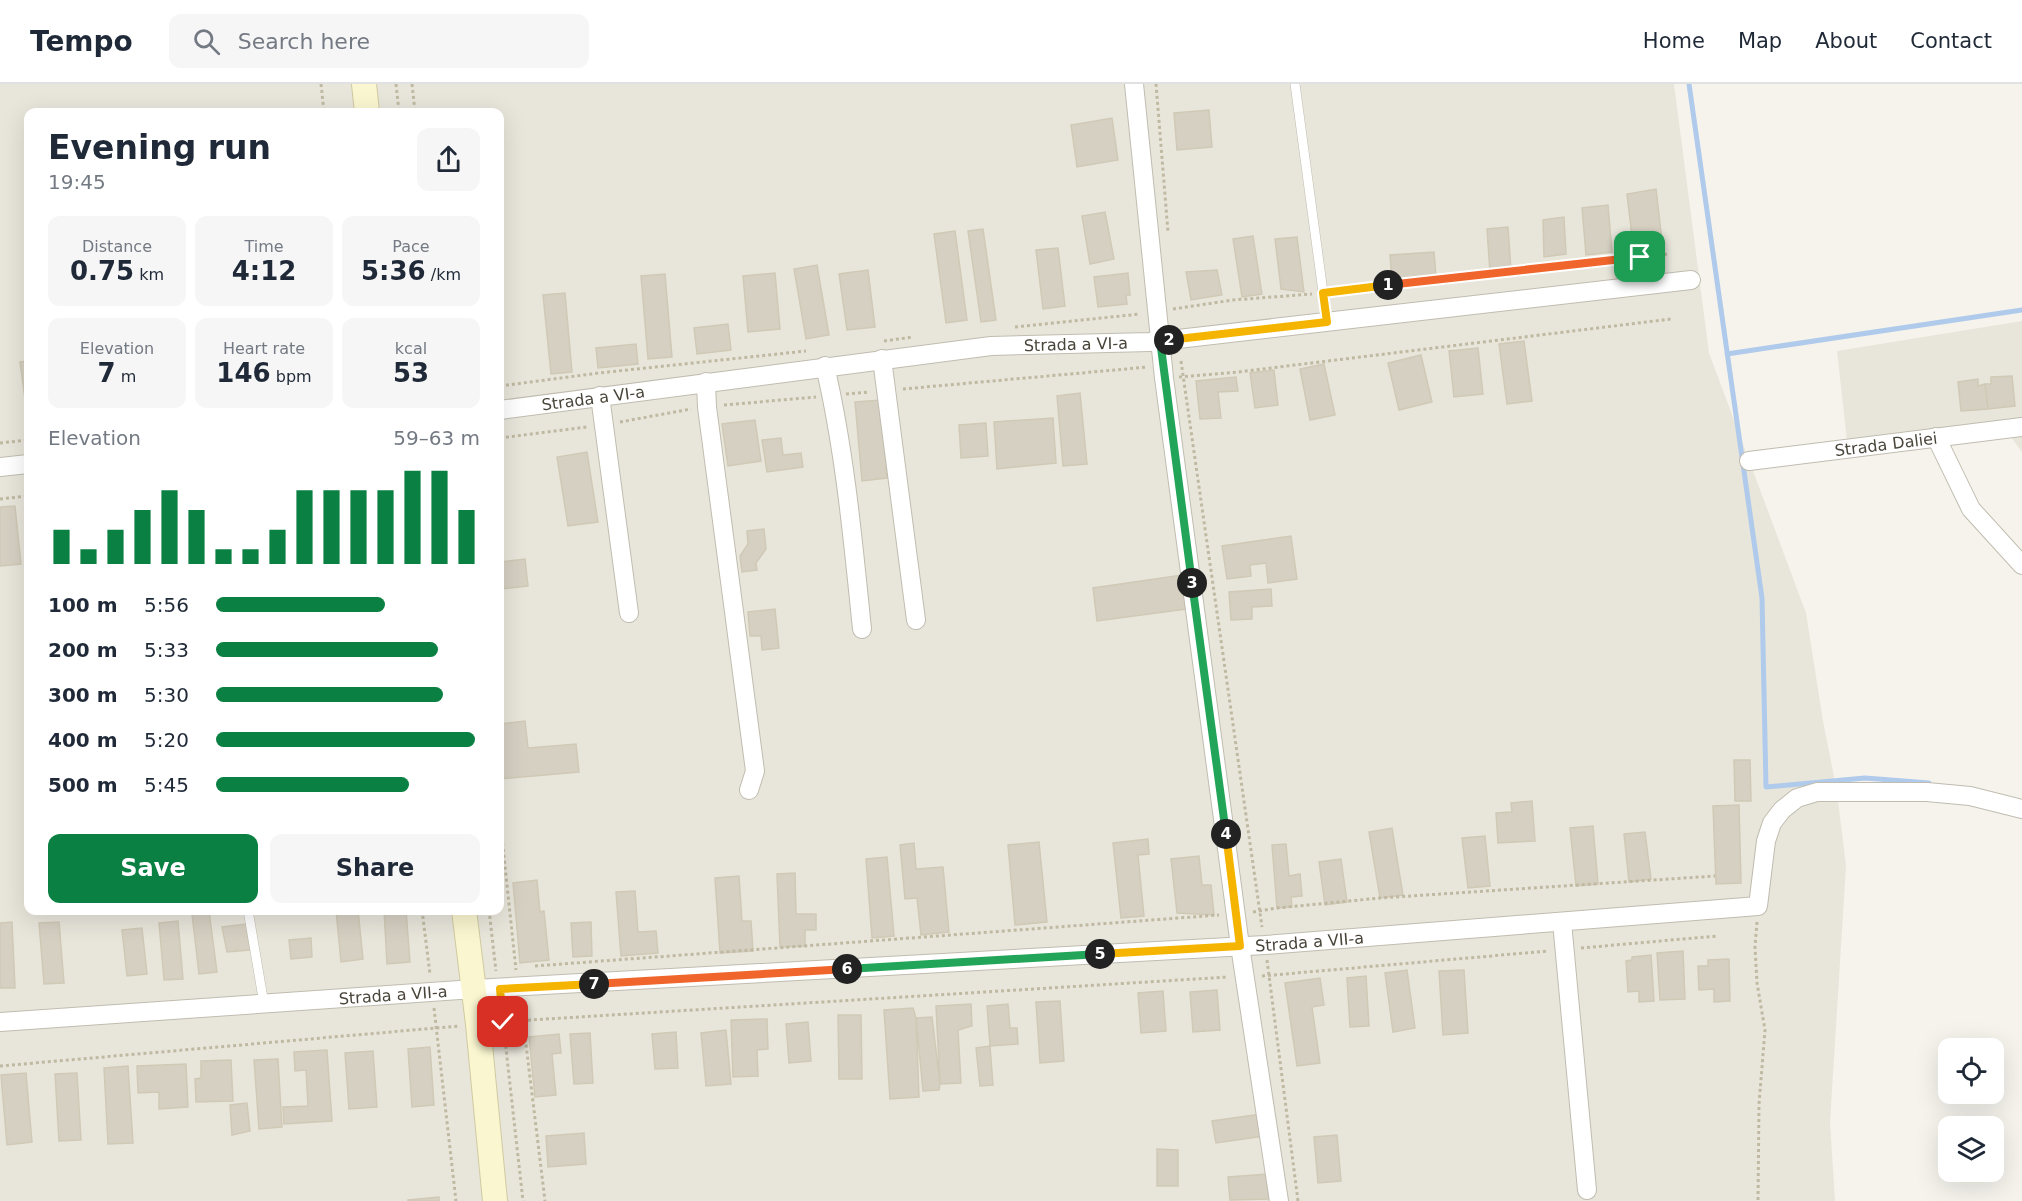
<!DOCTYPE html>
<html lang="en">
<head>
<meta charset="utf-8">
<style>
  :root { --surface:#fff; --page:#f6f6f7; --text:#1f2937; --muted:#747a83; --line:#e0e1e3; --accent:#0b8043 }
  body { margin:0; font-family:"DejaVu Sans",sans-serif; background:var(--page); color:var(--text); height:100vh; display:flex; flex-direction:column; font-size:22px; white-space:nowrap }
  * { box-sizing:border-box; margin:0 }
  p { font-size:20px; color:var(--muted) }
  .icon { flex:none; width:33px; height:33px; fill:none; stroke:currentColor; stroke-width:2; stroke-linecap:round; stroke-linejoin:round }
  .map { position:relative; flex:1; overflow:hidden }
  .sheet { position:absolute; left:24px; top:24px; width:480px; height:807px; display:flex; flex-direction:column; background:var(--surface); border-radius:12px; box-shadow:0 6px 24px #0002 }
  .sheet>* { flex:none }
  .fabs { position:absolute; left:1938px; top:954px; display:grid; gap:12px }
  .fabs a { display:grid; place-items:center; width:66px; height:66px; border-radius:12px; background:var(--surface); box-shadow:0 6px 24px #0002; font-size:30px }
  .pin { position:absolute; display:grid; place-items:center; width:51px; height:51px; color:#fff; margin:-26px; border-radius:12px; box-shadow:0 3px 9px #0006 }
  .km { position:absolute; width:30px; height:30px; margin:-15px; border-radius:50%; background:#222; color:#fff; font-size:16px; line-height:30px; text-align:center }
  .round { display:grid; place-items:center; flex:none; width:63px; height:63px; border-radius:12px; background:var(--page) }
  .summary { display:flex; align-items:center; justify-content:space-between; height:102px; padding:0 24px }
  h1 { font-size:33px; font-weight:800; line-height:45px }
  .figures { display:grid; grid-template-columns:repeat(3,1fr); gap:9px; height:102px; padding:6px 24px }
  .figures div { display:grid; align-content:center; border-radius:12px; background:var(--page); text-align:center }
  .figures b { font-size:26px; font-weight:800 }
  .figures small { font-size:16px; font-weight:400 }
  .figures p { font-size:16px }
  .chart { height:168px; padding:12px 24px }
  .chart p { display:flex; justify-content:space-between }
  .chart svg { width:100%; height:108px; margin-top:6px; stroke:var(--accent); stroke-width:6 }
  .action { display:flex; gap:12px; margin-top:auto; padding:12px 24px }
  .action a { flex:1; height:69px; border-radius:12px; background:var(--accent); color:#fff; font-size:24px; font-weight:800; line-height:69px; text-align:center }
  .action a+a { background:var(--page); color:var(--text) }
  ul { padding:0 24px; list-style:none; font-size:20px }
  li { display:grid; grid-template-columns:96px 72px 1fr; align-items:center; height:45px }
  li i { height:15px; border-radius:8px; background:var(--accent) }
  header { display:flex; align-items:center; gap:36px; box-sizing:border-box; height:84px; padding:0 30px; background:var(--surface); border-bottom:2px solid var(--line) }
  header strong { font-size:28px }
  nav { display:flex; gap:33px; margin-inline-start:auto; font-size:21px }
  .search { width:420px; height:54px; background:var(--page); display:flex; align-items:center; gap:15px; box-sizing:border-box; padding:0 21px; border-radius:12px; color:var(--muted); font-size:22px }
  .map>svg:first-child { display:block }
  .residential { fill:#e8e6db; fill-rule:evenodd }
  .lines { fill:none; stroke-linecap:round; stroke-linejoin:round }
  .stream { stroke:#afcaeb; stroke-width:5 }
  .building { fill:#d5d0c2; stroke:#d0c9b6; stroke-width:1.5 }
  .lane-casing { stroke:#c0bcaf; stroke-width:10 }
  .street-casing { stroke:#c0bcaf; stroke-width:20 }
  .secondary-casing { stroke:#d0caa0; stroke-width:26 }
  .path { stroke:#c0b9a2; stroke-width:3; stroke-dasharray:3 3; stroke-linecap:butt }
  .lane { stroke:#fff; stroke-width:9 }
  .street { stroke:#fff; stroke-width:18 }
  .secondary { stroke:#faf6d0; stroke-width:24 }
  .split-1-casing { stroke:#fff; stroke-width:12 }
  .split-2-casing { stroke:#fff; stroke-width:12 }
  .split-3-casing { stroke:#fff; stroke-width:12 }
  .split-4-casing { stroke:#fff; stroke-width:12 }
  .split-5-casing { stroke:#fff; stroke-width:12 }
  .split-6-casing { stroke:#fff; stroke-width:12 }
  .split-7-casing { stroke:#fff; stroke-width:12 }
  .split-8-casing { stroke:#fff; stroke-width:12 }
  .split-1 { stroke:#f0652b; stroke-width:8 }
  .split-2 { stroke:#f5b400; stroke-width:8 }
  .split-3 { stroke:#22a559; stroke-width:8 }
  .split-4 { stroke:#22a559; stroke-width:8 }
  .split-5 { stroke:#f5b400; stroke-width:8 }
  .split-6 { stroke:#22a559; stroke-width:8 }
  .split-7 { stroke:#f0652b; stroke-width:8 }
  .split-8 { stroke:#f5b400; stroke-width:8 }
  .labels { text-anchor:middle; stroke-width:4.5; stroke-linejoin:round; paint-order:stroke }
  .street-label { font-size:16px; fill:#49453a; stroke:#fff }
</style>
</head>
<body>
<header>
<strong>Tempo</strong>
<div class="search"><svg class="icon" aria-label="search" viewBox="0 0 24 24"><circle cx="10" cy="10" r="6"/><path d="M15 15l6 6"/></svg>Search here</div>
<nav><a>Home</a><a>Map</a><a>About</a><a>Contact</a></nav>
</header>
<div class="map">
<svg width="2022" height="1117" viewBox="0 0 2022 1117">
  <rect width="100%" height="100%" fill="#f5f3ec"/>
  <!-- residential -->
  <path class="residential" d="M0 0H1674L1709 269 1806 529 1823 637 1837 708 1846 782 1830 1038 1835 1117H0ZM28 28H500V826H28Z
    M2022 237V368L2005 345 1848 365 1837 267Z"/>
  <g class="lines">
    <!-- stream -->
    <path class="stream" d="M1689 0 1762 514 1766 703 1865 694 1929 699
      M1727 270 2022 226"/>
  </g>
  <!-- building -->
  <path class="building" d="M1209 26 1212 63 1177 66 1174 29Z
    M1112 34 1118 76 1077 83 1071 41Z
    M1656 105 1663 165 1634 169 1627 110Z
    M1608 121 1612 168 1586 171 1582 124Z
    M1105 128 1114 175 1090 180 1082 132Z
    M1564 133 1566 170 1544 173 1543 136Z
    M1508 143 1511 186 1490 188 1487 145Z
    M983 145 996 236 981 238 968 147Z
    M955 147 967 236 946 239 934 150Z
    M1253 152 1262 210 1242 213 1233 155Z
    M1297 153 1304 208 1281 205 1275 155Z
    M1058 164 1065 222 1043 225 1036 166Z
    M1434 168 1436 193 1392 196 1390 171Z
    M817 181 829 251 806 255 794 185Z
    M868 186 875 243 847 246 839 190Z
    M1217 186 1222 211 1191 216 1186 188Z
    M775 189 780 245 748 248 743 192Z
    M1128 189 1130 211H1126L1127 220 1098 223 1094 193Z
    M665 190 672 273 648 275 641 192Z
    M565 209 572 288 551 290 543 211Z
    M728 240 731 266 697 270 694 244Z
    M1524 257 1532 317 1507 320 1499 260Z
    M636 260 638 280 598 284 596 264Z
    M1478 264 1483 310 1454 313 1449 267Z
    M1421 271 1432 318 1399 326 1388 279Z
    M28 277V337L20 278Z
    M1324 280 1335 331 1310 336 1300 285Z
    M1274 286 1278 321 1255 324 1250 289Z
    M2012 292 2015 322 1988 325 1985 300H1991V293Z
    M1236 293 1238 307 1218 308 1221 334 1200 335 1196 297Z
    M1978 295V302L1985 300 1988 325 1961 327 1958 298Z
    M1080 309 1087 380 1063 382 1057 312Z
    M881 316 887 394 862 397 855 318Z
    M1053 334 1056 379 997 385 994 338Z
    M755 336 761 377 728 382 722 340Z
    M986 339 988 372 961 374 959 341Z
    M781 354 783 371 801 369 803 383 767 388 762 356Z
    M587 368 598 438 568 442 557 373Z
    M15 422 21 480 0 482V423Z
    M764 445 766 465 756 479 757 486 742 488 740 472 748 460 747 447Z
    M1291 452 1297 495 1268 499 1266 479 1250 481 1251 492 1227 495 1222 462Z
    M525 475 528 502 500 505V478Z
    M1182 491 1186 525 1097 537 1093 504Z
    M1271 505 1272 522 1252 523V535L1231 536 1229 508Z
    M775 525 779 564 762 566 761 552H750L748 528Z
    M525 637 528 664 576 660 579 688 500 695V640Z
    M1734 676H1750L1751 717H1735Z
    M1532 717 1535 757 1498 759 1496 729 1512 728 1511 719Z
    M1739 721 1741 799 1716 800 1713 722Z
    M1593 742 1598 800 1576 802 1570 744Z
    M1392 744 1403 811 1380 814 1369 748Z
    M1645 748 1651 795 1629 798 1624 750Z
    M1485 752 1490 802 1468 804 1462 754Z
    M1148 755 1149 770 1138 771 1144 832 1121 834 1113 759Z
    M1039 758 1047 838 1015 841 1008 761Z
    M914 759 916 785 943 783 949 848 921 851 917 814 905 815 900 761Z
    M1286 760 1289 792 1300 790 1302 812 1291 813 1292 823 1277 824 1272 761Z
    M1199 772 1202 801H1211L1214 831 1177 829 1171 775Z
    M887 773 894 852 872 854 866 775Z
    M1341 775 1347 818 1325 821 1319 778Z
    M795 789 796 830H816V846H805V862L780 863 777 790Z
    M739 792 742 837H751L753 867 720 869 715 794Z
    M537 796 540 828 544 827 549 876 520 879 513 799Z
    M635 807 638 848 656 847 658 869 621 872 616 808Z
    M336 826H358L363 875 341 878Z
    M384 826H406L410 878 387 880Z
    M209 827 217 888 199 890 192 830Z
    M178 837 183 895 164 896 159 839Z
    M12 838 15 904H0V839Z
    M59 838 64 899 44 900 39 839Z
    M591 838 592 872 573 873 571 839Z
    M246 840 250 866 227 868 222 843Z
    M142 844 147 890 127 892 122 846Z
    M311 854 312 873 291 875 289 856Z
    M1683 867 1685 915 1660 916 1657 869Z
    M1651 871 1654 917 1639 918V907L1628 908 1626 877 1632 876V873Z
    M1729 875 1730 917 1714 918V905L1699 906 1698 882H1708V876Z
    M1407 886 1415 944 1393 948 1385 889Z
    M1464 886 1468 949 1443 951 1439 887Z
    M1366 892 1369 942 1350 943 1347 894Z
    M1320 894 1324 921 1312 923 1320 979 1297 982 1285 899Z
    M1217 906 1220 946 1193 948 1190 908Z
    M1163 907 1166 947 1141 949 1138 909Z
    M1060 917 1064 977 1040 979 1036 918Z
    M971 920 972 942 958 946 961 999 940 1000 936 922Z
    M1008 920 1010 944H1017L1018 960 990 962 987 922Z
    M913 924 916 934 919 1013 890 1015 884 926Z
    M838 931H861L862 995H839Z
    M932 933 940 1000 939 1006 923 1007 916 934Z
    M767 935 768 965 757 966 758 992 733 993 731 936Z
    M808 938 811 977 789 979 786 940Z
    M726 946 731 1000 706 1002 701 949Z
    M676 948 678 984 655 985 652 950Z
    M590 949 593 999 574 1000 570 950Z
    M559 950 561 969 552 970 556 1011 535 1013 529 953Z
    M990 962 993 1001 980 1002 976 964Z
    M430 963 434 1021 412 1023 408 965Z
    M327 966 332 1037 284 1040 283 1023 308 1022 306 986 295 987 294 968Z
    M373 967 377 1023 349 1025 345 969Z
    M278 975 282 1043 259 1045 254 976Z
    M231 976 233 1017 196 1018 195 995 201 994V977Z
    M186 980 188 1023 159 1025V1008L138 1009 137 982Z
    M128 982 133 1059 108 1060 104 984Z
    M26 989 32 1058 7 1061 1 991Z
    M77 989 81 1056 59 1057 55 990Z
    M247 1019 250 1047 232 1051 230 1021Z
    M1261 1030 1264 1052 1216 1059 1212 1037Z
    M584 1049 586 1080 548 1083 546 1052Z
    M1337 1051 1341 1097 1318 1099 1314 1053Z
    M1157 1065 1178 1066V1102H1157Z
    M1268 1090 1270 1115 1230 1116 1228 1093Z
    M439 1113V1117H408V1116Z"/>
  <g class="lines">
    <defs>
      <path id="lane" d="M1295 0 1327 238
        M248 826 264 920"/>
      <g id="street">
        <path d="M1134 0 1164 294 1240 862 1279 1117"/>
        <path d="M882 275 916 536"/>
        <path d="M825 282C845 368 853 457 862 545"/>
        <path d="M706 298 707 323 755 687 749 706"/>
        <path d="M600 312 629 529"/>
        <path id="s1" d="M500 326 991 262 1150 258 1178 255 1691 196"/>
        <path d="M1936 353 1971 425 2022 481"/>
        <path id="s2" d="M1749 377 2022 343"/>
        <path d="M0 383 28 380"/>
        <path d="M1562 838 1587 1106"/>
        <path id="s3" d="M0 938 474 905 1265 861 1758 822 1766 757 1772 739 1782 726 1797 714 1817 708H1927L1970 712 2022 725"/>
      </g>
      <path id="secondary" d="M364 0 367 28
        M464 826 478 940 495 1117"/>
    </defs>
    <!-- lane casing -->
    <use href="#lane" class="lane-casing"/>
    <!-- street casing -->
    <use href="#street" class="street-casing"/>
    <!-- secondary casing -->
    <use href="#secondary" class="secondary-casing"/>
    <!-- path -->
    <path class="path" d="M321 0 324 28
      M396 0 399 28
      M412 0 415 28
      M1156 0 1168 148
      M1336 207 1668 170
      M1173 225 1233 216 1312 210
      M1015 243 1140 230
      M884 257 913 253
      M1181 277 1262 843
      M1179 293 1238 288 1671 235
      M500 302 599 289 806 267
      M903 305 1148 283
      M846 310 870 308
      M724 321 816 313
      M620 338 691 325
      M500 354 587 343
      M0 359 28 356
      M0 415 28 412
      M500 735 516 886
      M422 826 430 890
      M489 826 496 887
      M1253 828 1277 824 1380 814 1715 792
      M1757 838 1755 863 1757 899 1765 946 1759 1020 1758 1117
      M1581 864 1717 852
      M1267 876 1298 1117
      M535 882 1219 831
      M1262 892 1548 867
      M521 919 545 1117
      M501 920 523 1117
      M434 924 456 1117
      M498 938 1228 893
      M0 982 459 942"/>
    <!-- lane -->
    <use href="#lane" class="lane"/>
    <!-- street -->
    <use href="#street" class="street"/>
    <!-- secondary -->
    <use href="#secondary" class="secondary"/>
  </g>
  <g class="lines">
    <defs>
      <path id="split-1" d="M1388 201 1640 173"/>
      <path id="split-2" d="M1169 256 1327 238 1323 209 1388 201"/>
      <path id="split-3" d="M1169 256H1160L1192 499"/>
      <path id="split-4" d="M1192 499 1226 750"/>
      <path id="split-5" d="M1100 870 1240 862 1226 750"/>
      <path id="split-6" d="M847 885 1100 870"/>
      <path id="split-7" d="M594 900 847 885"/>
      <path id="split-8" d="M503 938 500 905 594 900"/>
    </defs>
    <!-- split-1 casing -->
    <use href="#split-1" class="split-1-casing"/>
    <!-- split-2 casing -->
    <use href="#split-2" class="split-2-casing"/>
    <!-- split-3 casing -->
    <use href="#split-3" class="split-3-casing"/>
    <!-- split-4 casing -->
    <use href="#split-4" class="split-4-casing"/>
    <!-- split-5 casing -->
    <use href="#split-5" class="split-5-casing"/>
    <!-- split-6 casing -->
    <use href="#split-6" class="split-6-casing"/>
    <!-- split-7 casing -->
    <use href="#split-7" class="split-7-casing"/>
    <!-- split-8 casing -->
    <use href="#split-8" class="split-8-casing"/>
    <!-- split-1 -->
    <use href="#split-1" class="split-1"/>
    <!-- split-2 -->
    <use href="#split-2" class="split-2"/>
    <!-- split-3 -->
    <use href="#split-3" class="split-3"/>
    <!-- split-4 -->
    <use href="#split-4" class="split-4"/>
    <!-- split-5 -->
    <use href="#split-5" class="split-5"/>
    <!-- split-6 -->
    <use href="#split-6" class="split-6"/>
    <!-- split-7 -->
    <use href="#split-7" class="split-7"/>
    <!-- split-8 -->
    <use href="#split-8" class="split-8"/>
  </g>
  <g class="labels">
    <!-- street labels -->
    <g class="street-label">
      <text dy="6" stroke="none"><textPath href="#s1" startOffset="580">Strada a VI-a</textPath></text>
      <text dy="6" stroke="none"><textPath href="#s1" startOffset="94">Strada a VI-a</textPath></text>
      <text dy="6" stroke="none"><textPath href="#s2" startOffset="138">Strada Daliei</textPath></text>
      <text dy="6" stroke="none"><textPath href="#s3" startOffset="1312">Strada a VII-a</textPath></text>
      <text dy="6" stroke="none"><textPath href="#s3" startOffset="394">Strada a VII-a</textPath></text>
    </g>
  </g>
</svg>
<div class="fabs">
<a><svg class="icon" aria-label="locate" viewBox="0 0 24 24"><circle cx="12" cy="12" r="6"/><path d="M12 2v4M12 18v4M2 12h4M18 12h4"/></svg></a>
<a><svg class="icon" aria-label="layers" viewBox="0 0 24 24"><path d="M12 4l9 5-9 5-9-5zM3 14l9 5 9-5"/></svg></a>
</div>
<div class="pin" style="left:1640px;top:173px;background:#1e9e55"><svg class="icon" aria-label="arrive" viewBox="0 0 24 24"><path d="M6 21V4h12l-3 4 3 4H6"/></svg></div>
<div class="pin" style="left:503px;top:938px;background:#d93025"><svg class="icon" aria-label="check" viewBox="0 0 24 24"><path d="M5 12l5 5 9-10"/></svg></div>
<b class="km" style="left:1388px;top:201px">1</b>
<b class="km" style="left:1169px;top:256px">2</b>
<b class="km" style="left:1192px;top:499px">3</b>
<b class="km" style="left:1226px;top:750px">4</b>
<b class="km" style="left:1100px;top:870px">5</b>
<b class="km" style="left:847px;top:885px">6</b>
<b class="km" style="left:594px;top:900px">7</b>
<section class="sheet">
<div class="summary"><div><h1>Evening run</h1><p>19:45</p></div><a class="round"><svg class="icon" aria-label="share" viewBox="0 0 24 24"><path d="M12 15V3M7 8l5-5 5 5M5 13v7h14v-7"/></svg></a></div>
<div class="figures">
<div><p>Distance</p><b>0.75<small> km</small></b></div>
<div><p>Time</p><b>4:12</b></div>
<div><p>Pace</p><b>5:36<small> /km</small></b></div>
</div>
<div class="figures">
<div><p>Elevation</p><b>7<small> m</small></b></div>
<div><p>Heart rate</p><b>146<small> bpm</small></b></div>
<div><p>kcal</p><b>53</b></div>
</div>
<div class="chart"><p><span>Elevation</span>59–63 m</p>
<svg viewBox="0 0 160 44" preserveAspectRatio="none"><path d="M5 44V30M15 44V38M25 44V30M35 44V22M45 44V14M55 44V22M65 44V38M75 44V38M85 44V30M95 44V14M105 44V14M115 44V14M125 44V14M135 44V6M145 44V6M155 44V22"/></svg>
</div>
<ul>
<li><b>100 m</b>5:56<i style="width:64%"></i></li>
<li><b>200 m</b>5:33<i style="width:84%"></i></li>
<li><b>300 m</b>5:30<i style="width:86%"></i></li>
<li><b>400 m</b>5:20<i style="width:98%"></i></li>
<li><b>500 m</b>5:45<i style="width:73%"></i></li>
</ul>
<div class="action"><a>Save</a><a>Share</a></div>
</section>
</div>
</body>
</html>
